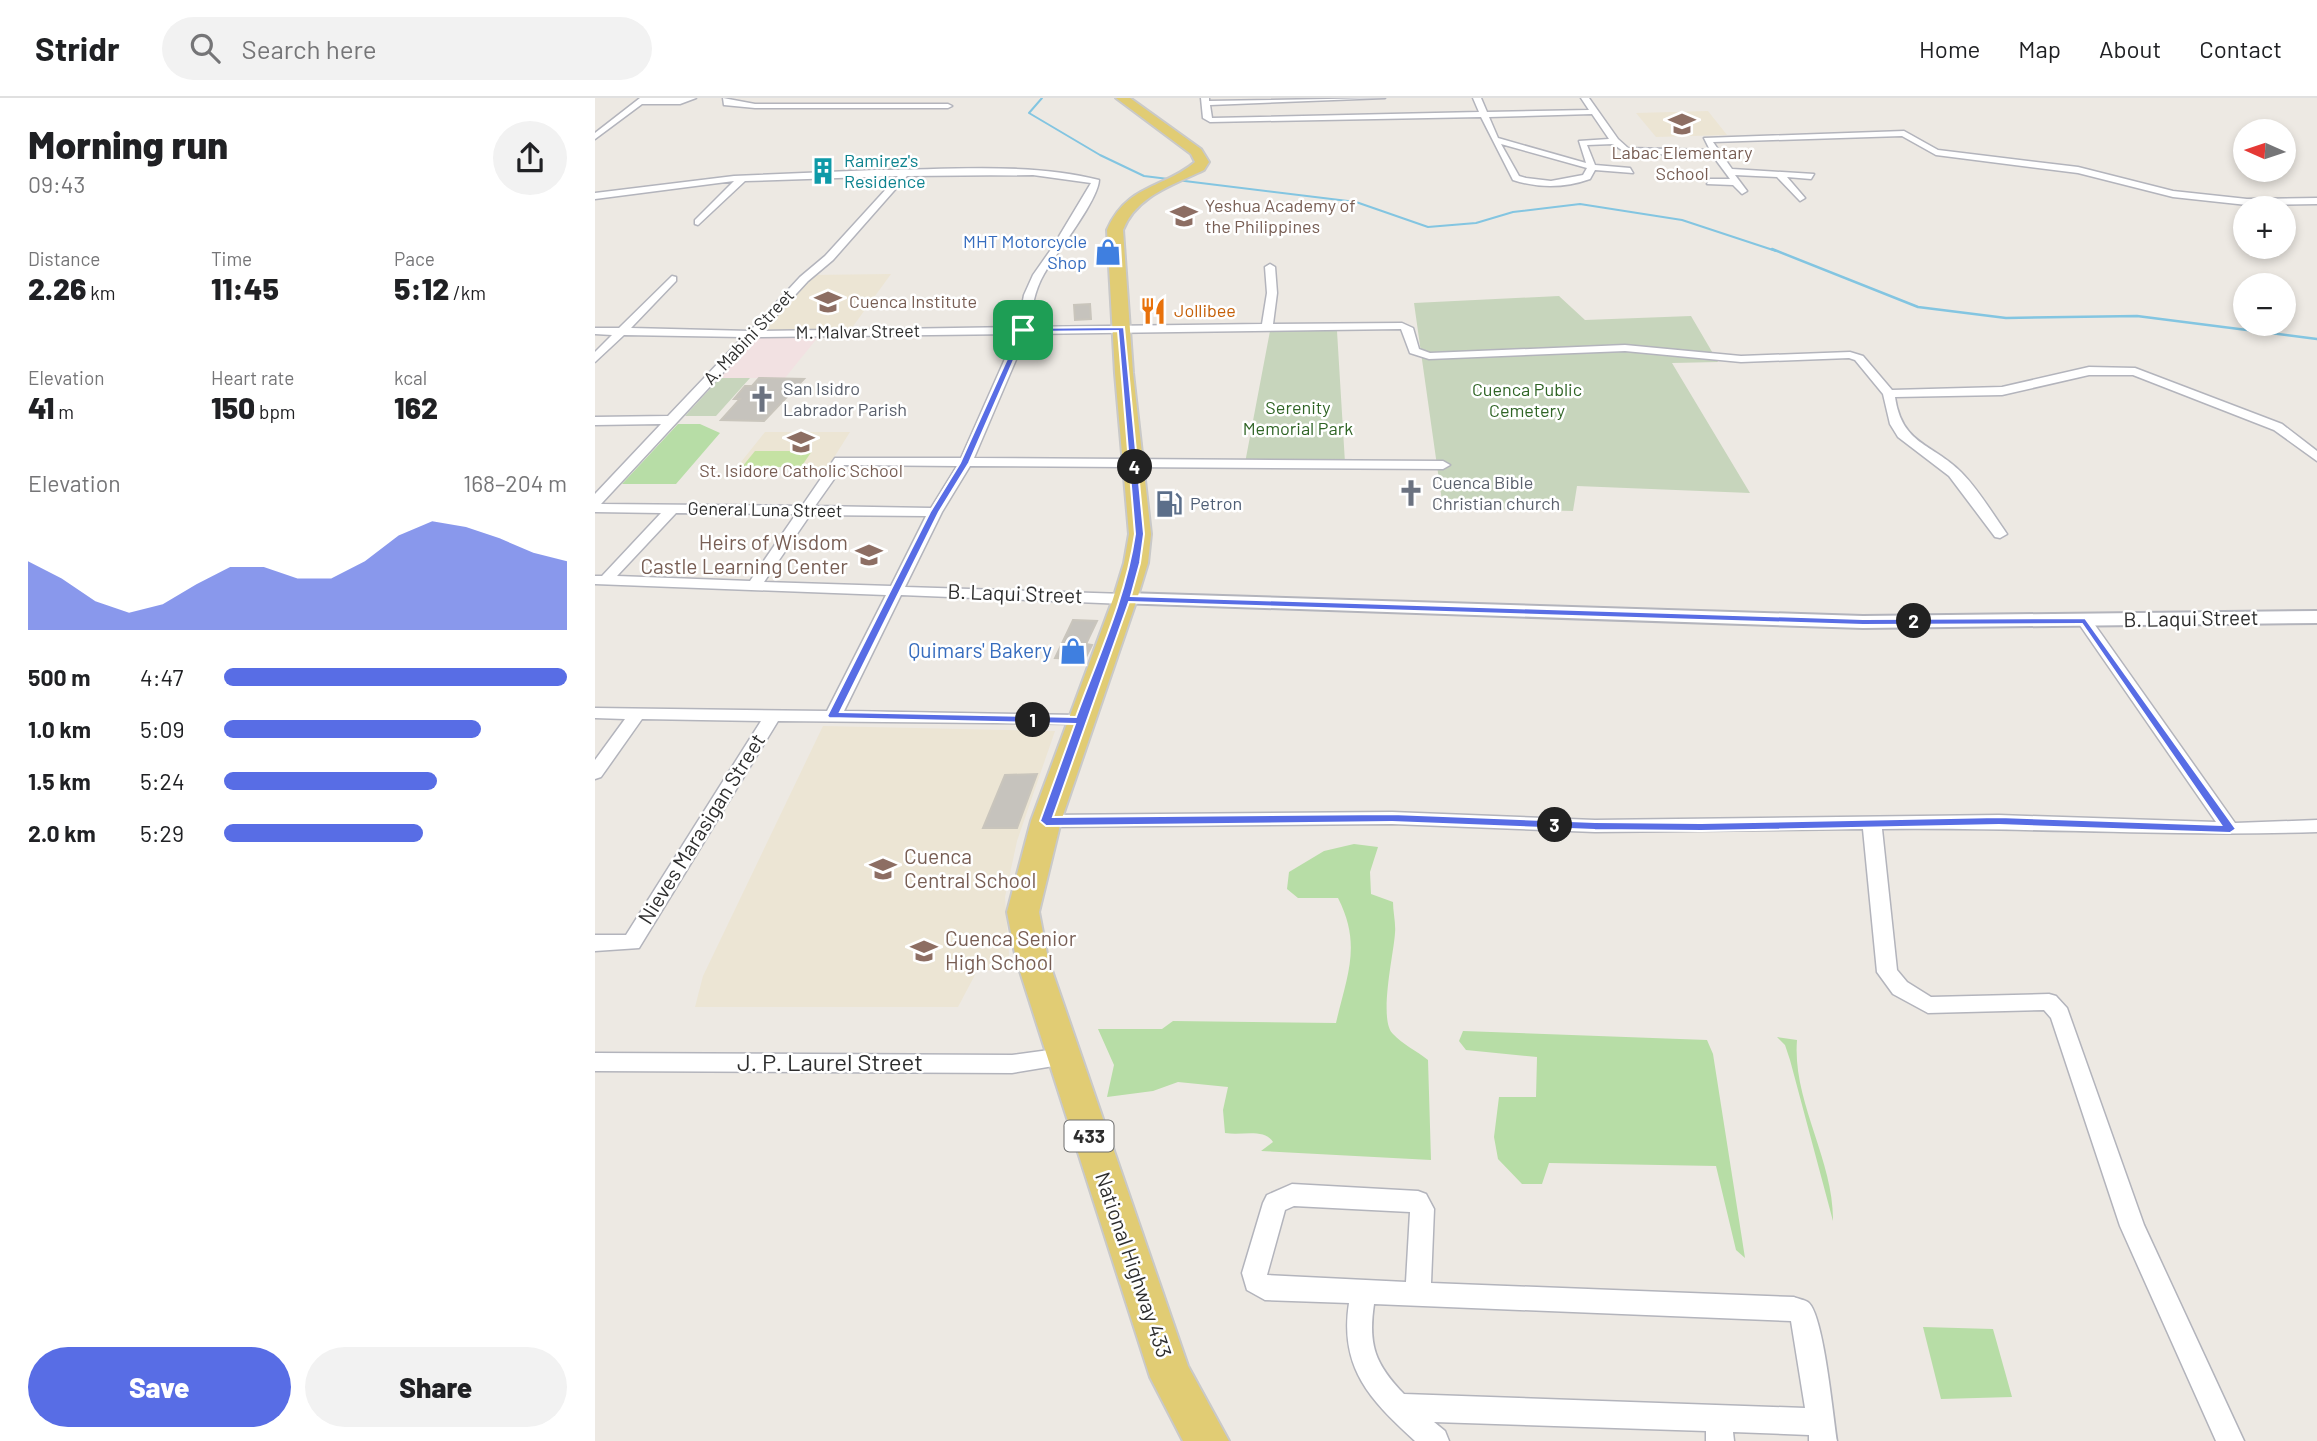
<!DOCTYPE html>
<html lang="en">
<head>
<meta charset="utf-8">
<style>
  :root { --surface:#fff; --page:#f2f2f2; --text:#202124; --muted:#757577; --line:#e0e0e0; --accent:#586de5 }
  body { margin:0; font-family:Barlow,sans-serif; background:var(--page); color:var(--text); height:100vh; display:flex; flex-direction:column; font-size:26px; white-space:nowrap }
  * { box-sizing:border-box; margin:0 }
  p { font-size:23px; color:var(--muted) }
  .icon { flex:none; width:38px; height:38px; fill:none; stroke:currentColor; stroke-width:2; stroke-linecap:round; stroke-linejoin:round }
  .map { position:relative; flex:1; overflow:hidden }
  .details { display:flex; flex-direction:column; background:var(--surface); width:595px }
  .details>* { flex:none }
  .needle { width:46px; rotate:273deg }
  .buttons { position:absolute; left:1638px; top:21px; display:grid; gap:14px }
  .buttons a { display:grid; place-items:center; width:63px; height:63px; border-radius:50%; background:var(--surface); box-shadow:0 4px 10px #0003; font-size:35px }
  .pin { position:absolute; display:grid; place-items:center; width:60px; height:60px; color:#fff; margin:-30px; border-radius:14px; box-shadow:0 4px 10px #0006 }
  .km { position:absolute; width:35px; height:35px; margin:-18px; border-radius:50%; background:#222; color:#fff; font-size:19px; line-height:35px; text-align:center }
  .round { display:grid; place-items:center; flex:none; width:74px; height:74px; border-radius:37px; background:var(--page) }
  .headline { display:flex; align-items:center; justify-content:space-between; height:119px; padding:0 28px }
  h1 { font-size:38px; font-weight:800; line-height:52px }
  .metrics { display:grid; grid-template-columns:repeat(3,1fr); gap:10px; height:119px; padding:7px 28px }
  .metrics div { display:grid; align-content:center }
  .metrics b { font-size:30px; font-weight:800 }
  .metrics small { font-size:19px; font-weight:400 }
  .metrics p { font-size:19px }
  .chart { height:196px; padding:14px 28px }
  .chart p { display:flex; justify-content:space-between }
  .chart svg { width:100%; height:126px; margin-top:7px; fill:var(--accent); opacity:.7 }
  .button { display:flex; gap:14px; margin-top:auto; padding:14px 28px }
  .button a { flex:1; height:80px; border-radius:42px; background:var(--accent); color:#fff; font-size:28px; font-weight:800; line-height:80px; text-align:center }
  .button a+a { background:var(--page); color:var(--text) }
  ul { padding:0 28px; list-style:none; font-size:23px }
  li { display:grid; grid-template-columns:112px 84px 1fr; align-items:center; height:52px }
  li i { height:18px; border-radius:9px; background:var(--accent) }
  header { display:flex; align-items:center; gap:42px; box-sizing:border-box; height:98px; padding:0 35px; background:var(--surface); border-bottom:2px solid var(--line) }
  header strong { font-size:33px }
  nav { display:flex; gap:38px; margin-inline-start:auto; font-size:24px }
  .search { width:490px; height:63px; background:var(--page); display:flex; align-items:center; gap:18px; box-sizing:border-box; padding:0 24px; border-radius:38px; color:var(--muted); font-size:26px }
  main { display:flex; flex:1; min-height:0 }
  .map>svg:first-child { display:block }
  .education { fill:#ece5d4 }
  .medical { fill:#f2e1e2 }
  .green { fill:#b7dda6 }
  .cemetery { fill:#c7d5bc }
  .pitch { fill:#c5e2a3 }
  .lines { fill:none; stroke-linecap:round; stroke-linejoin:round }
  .stream-far1 { stroke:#83c5e1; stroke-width:2 }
  .stream { stroke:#83c5e1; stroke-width:2.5 }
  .building { fill:#c6c3bd; stroke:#c9c5bc; stroke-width:2 }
  .street-casing { stroke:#b3b4bc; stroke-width:3 }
  .secondary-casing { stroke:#b3b4bc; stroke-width:4 }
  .primary-casing { stroke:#c9c9c9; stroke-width:4 }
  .street { fill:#fff; fill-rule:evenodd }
  .secondary { fill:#fff; fill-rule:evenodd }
  .primary { fill:#e1cc74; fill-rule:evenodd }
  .route { fill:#586de5; stroke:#fff; stroke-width:2; fill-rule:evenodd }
  .labels { text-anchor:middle; stroke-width:5; stroke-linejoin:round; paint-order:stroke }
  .far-education-label { font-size:18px; fill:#785e54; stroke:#fff }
  .far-culture-label { font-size:18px; fill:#0d838f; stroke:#fff; text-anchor:start }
  .far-shop-label { font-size:18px; fill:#366cbe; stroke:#fff; text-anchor:end }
  .far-food-label { font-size:18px; fill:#c56008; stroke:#fff; text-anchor:start }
  .far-street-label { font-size:18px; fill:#2e2e2e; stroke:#fff }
  .far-worship-label { font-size:18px; fill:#5b616d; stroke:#fff; text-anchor:start }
  .far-park-label { font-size:18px; fill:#2f6425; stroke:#fff }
  .far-service-label { font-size:18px; fill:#4e5e75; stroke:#fff; text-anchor:start }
  .shield { fill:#fff; stroke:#6d6d6d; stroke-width:2 }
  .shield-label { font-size:19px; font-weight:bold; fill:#2e2e2e }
  .education-label { font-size:21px; fill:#785e54; stroke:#fff; text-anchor:start }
  .street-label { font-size:21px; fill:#2e2e2e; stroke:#fff }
  .shop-label { font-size:21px; fill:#366cbe; stroke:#fff; text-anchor:end }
  .near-street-label { font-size:24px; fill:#2e2e2e; stroke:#fff }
</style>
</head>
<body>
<header>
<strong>Stridr</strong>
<div class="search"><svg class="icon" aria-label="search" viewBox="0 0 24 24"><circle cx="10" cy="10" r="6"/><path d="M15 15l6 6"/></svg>Search here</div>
<nav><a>Home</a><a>Map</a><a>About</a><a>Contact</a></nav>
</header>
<main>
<section class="details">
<div class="headline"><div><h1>Morning run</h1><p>09:43</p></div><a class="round"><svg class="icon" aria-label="share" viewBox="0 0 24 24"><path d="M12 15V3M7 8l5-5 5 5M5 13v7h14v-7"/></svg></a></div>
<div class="metrics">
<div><p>Distance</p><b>2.26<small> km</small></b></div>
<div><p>Time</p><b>11:45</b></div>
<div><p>Pace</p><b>5:12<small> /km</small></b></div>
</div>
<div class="metrics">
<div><p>Elevation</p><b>41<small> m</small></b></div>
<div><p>Heart rate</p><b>150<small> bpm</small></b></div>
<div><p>kcal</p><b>162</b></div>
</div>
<div class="chart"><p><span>Elevation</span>168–204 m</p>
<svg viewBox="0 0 160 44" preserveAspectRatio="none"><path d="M0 44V20L10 26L20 34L30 38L40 35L50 28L60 22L70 22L80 26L90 26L100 20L110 11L120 6L130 8L140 12L150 17L160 20V44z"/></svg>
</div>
<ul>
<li><b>500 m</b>4:47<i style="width:100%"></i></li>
<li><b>1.0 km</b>5:09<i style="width:75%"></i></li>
<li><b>1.5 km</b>5:24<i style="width:62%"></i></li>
<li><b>2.0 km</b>5:29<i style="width:58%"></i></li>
</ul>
<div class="button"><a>Save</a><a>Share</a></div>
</section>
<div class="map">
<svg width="1722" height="1343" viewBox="0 0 1722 1343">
  <rect width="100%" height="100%" fill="#ede9e3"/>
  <!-- education -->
  <path class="education" d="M1113 13 1132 37 1061 39 1041 15Z
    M296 176 256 231 164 233 214 177Z
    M170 334H255L233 369H142Z
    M228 628 460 633 422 743 410 799 415 871 382 873 363 909H100L108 878Z"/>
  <!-- medical -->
  <path class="medical" d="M224 238 190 280H125L163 239Z"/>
  <!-- green -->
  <path class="green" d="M83 326H105L125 335 81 386H27Z
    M759 746 783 749 775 774 776 796 798 804C798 814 801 826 800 835 799 855 783 922 798 936 807 946 822 953 833 962L836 1062 666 1053 678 1044C669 1030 647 1038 630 1035L628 1012 633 989 583 984 558 993 512 999 519 967 503 931H567L578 923 741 925C752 877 767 847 743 800H703L692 791 694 774 729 753Z
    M868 933 1112 942 1118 956 1150 1160 1141 1152 1121 1068 954 1065 947 1086H927L903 1061 899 1039 904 999H941L942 959 871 952 864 943Z
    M1182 939 1202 942C1197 1003 1239 1062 1238 1123L1195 962 1190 947Z
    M1328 1229 1398 1231 1417 1299 1346 1301Z"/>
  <!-- cemetery -->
  <path class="cemetery" d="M964 198 990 222 1096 218 1123 264 1077 265 1155 395 982 388 978 413 848 410 819 205Z
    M675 233H742L750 365H650Z
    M125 280H155L121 318H90Z"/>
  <!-- pitch -->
  <path class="pitch" d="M160 353H217L206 369H147Z"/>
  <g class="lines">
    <!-- stream-far1 -->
    <path class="stream-far1" d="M447 0 434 15 505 57 549 78 761 104 833 129 881 125 918 114 985 106 1087 122 1181 153"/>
    <!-- stream -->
    <path class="stream" d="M1177 151 1323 209 1411 220 1542 218 1722 241"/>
  </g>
  <!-- building -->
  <path class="building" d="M495 206 496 221 480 222 479 207Z
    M164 280 209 281 169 323 126 322 145 301H139L150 288H157Z
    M478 522 502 523 491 546 497 547 490 561 460 560Z
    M442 676 422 730H388L410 677Z"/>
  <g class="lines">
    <defs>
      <path id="street" d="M45 0H101L85 6H47L0 41V35Z
        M128 0 160 6H353L357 8 353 10H160L129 7Z
        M606 0H614V3L790 0 615 7 617 20 884 14 878 0H886L892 14 994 12 986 0H994L1023 41 1033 50 1115 52 1109 40 1309 33 1343 52 1483 69 1578 93 1652 101 1722 100V106L1652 107 1578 99 1483 75 1341 57 1307 38 1118 44 1137 71 1219 76 1216 81 1192 79 1210 100 1205 103 1182 79 1140 77 1152 93 1147 96 1138 87 1112 86 1115 81H1135L1118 58 1031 55 1018 46 992 47 1000 67 1035 70 1038 75 1000 72 995 81C970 90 943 90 918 82L886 19 615 24 608 20ZM997 16 1014 41 984 43 991 65 903 40 894 19ZM906 46 992 70 988 77 956 83 931 80 924 78Z
        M280 72C351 72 436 64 504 82 503 103 461 155 449 176 439 193 437 211 434 229L667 226 672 195 670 169 675 166 680 169 682 195 678 226 807 225 818 230 824 251 835 255 1030 247 1146 258 1255 254 1268 258 1297 292 1407 289 1494 269 1540 270 1687 326 1722 353V363L1679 332 1538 277H1494L1407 297 1300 299C1307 347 1337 345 1366 374 1384 392 1397 415 1412 436L1405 440 1400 439 1354 378 1303 339 1295 326 1288 296 1260 262 1254 260 1146 264 1030 253 834 261 815 255 806 231 432 236 379 360 848 363 855 367 848 371 375 368 347 414 310 489 530 496 538 501 530 506 306 497 249 613 485 617 491 618 493 622 491 626 183 623 44 850 0 853V837H31L166 623 47 621 6 679 0 681V662L30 621 0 620V610L232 613 291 497 0 486V478H7L66 415 0 414V396L66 326 0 327V319L73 318 148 239 29 237 0 264V254L17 237 0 236V230H24L77 178 81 179V183L36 230 155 233 205 179 230 158 303 78 150 83 103 127 100 126V122L139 83 0 101V95L139 78ZM438 77 496 85 457 150 438 177 429 197 423 229 167 233 213 183 238 162 312 78ZM421 236 366 360H240L207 408 6 406 161 239ZM249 367 362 368 336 410 220 408ZM81 415 201 416 155 483 22 478ZM215 417 331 418 296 488 169 484Z
        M1490 518 1495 520 1640 725 1722 722V734C1577 739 1432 729 1287 731L1302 872 1312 884 1336 899 1454 896 1461 898 1472 910 1549 1127 1649 1343H1621L1525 1128 1456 920 1449 912 1333 915 1298 896 1282 874 1268 731 1000 734 797 726 451 729 442 723 451 717 797 714 1000 722 1404 717 1621 724 1482 523Z
        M469 950 477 953 480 959 477 965 417 975 0 973V955L417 957Z
        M697 1086 823 1093 831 1096 839 1111 836 1185 1199 1199C1203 1201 1211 1202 1214 1205 1229 1220 1238 1318 1242 1343H1214V1337L1138 1334 1139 1343H1111V1333L839 1324 850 1333 854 1343H820C775 1302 744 1270 754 1205L670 1202 652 1192 647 1175 668 1105 672 1097ZM699 1108 815 1114 811 1184 672 1177 690 1112ZM779 1206 1196 1223 1210 1310 809 1296C780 1266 773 1247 779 1206Z"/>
      <path id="secondary" d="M530 495 1268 518 1722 513V525L1268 530 523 505 519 501 523 497Z"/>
      <path id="primary" d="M521 0H535L606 51 614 64 609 72C578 87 541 98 528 132L538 275 556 436 553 465 542 501 466 723 444 814 453 861 593 1268 634 1343H588L555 1279 421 861 412 814 436 723 518 501 529 465 534 436 520 275 512 132C532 86 568 91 600 64L596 56Z"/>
    </defs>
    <!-- street casing -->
    <use href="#street" class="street-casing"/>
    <!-- secondary casing -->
    <use href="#secondary" class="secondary-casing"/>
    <!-- primary casing -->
    <use href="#primary" class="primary-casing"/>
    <!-- street -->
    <use href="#street" class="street"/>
    <!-- secondary -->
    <use href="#secondary" class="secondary"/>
    <!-- primary -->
    <use href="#primary" class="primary"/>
  </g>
  <!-- route -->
  <path class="route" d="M529 229 549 436 545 465 536 498 1268 521 1490 520 1641 731 1635 735 1404 727 1106 733 1000 732 797 724 451 728 445 723 480 626 234 620 232 618 335 414 365 365 426 230ZM523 233 540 436C531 499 503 559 481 619L245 614 344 414 374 365 431 234ZM534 504 1268 527 1487 526 1626 727 1404 719 1106 725 1000 724 797 716 458 719Z"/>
  <!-- icons -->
  <defs>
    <symbol id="school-bare" viewBox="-9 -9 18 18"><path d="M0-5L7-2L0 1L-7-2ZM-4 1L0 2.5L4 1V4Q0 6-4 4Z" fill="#8d6e63" stroke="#fff" stroke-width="2.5" paint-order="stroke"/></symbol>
    <symbol id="building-bare" viewBox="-9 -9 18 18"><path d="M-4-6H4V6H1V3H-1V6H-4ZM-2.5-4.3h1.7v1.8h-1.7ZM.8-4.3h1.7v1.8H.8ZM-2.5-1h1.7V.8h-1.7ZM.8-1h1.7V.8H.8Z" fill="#0f9aa8" stroke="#fff" stroke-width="2.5" paint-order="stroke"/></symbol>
    <symbol id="shop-bare" viewBox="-9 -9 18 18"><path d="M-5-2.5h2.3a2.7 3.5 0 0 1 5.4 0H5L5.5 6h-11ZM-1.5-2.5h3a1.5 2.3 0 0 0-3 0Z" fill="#3f7fe0" stroke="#fff" stroke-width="2.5" paint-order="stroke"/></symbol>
    <symbol id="restaurant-bare" viewBox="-9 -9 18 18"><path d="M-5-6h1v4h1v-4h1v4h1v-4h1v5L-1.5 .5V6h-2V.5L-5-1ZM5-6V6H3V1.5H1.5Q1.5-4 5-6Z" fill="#e8710a" stroke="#fff" stroke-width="2.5" paint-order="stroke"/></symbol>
    <symbol id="church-bare" viewBox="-9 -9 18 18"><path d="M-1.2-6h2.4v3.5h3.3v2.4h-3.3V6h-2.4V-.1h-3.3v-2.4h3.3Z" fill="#6b7280" stroke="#fff" stroke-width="2.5" paint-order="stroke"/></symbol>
    <symbol id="fuel-bare" viewBox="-9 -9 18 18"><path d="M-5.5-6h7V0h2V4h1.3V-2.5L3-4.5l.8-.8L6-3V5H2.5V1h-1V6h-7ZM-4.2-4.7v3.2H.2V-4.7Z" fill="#5c6f8a" stroke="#fff" stroke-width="2.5" paint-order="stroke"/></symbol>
  </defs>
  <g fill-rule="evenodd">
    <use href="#school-bare" x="1068" y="7" width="38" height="38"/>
    <use href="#building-bare" x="209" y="54" width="38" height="38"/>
    <use href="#school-bare" x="570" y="99" width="38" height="38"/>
    <use href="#shop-bare" x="494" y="135" width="38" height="38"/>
    <use href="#school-bare" x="214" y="185" width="38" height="38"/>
    <use href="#restaurant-bare" x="539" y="194" width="38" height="38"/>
    <use href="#church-bare" x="148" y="282" width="38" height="38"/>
    <use href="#school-bare" x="187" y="325" width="38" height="38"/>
    <use href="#church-bare" x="797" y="376" width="38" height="38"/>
    <use href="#fuel-bare" x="555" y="387" width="38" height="38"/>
    <use href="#school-bare" x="255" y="438" width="38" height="38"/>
    <use href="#shop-bare" x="459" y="534" width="38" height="38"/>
    <use href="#school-bare" x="269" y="752" width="38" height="38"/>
    <use href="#school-bare" x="310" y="834" width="38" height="38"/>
  </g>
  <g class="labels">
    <!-- far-education labels -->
    <g class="far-education-label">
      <text x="1087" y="61">Labac Elementary<tspan x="1087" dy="21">School</tspan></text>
      <text x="610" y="114" text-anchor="start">Yeshua Academy of<tspan x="610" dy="21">the Philippines</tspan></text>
      <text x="254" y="210" text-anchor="start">Cuenca Institute</text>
      <text x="206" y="379">St. Isidore Catholic School</text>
    </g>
    <!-- far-culture labels -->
    <g class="far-culture-label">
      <text x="249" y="69">Ramirez's<tspan x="249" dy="21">Residence</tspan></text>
    </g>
    <!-- far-shop labels -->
    <g class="far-shop-label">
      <text x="492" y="150">MHT Motorcycle<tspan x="492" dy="21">Shop</tspan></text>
    </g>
    <!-- far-food labels -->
    <g class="far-food-label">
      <text x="579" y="219">Jollibee</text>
    </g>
    <!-- far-street labels -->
    <g class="far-street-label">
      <text transform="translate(263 234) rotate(-1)" y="6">M. Malvar Street</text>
      <text transform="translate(154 239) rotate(-47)" y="6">A. Mabini Street</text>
      <text transform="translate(170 412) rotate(1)" y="6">General Luna Street</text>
    </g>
    <!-- far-worship labels -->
    <g class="far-worship-label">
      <text x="188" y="297">San Isidro<tspan x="188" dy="21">Labrador Parish</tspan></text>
      <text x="837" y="391">Cuenca Bible<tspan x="837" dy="21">Christian church</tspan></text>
    </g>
    <!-- far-park labels -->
    <g class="far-park-label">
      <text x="932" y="298">Cuenca Public<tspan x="932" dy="21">Cemetery</tspan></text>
      <text x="703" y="316">Serenity<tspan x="703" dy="21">Memorial Park</tspan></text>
    </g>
    <!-- far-service labels -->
    <g class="far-service-label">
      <text x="595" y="412">Petron</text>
    </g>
    <!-- shield labels -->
    <rect class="shield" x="469.5" y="1022.5" width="49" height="31" rx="5"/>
    <g class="shield-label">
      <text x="494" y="1045">433</text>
    </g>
    <!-- education labels -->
    <g class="education-label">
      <text x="253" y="452" text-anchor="end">Heirs of Wisdom<tspan x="253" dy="24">Castle Learning Center</tspan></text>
      <text x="309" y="766">Cuenca<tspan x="309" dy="24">Central School</tspan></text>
      <text x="350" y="848">Cuenca Senior<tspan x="350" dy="24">High School</tspan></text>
    </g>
    <!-- street labels -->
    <g class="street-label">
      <text transform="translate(420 496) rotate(2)" y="7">B. Laqui Street</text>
      <text transform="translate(1596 521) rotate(-1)" y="7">B. Laqui Street</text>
      <text transform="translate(107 731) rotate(-58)" y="7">Nieves Marasigan Street</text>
      <text transform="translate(538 1167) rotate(71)" y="7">National Highway 433</text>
    </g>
    <!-- shop labels -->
    <g class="shop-label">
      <text x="457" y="560">Quimars' Bakery</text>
    </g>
    <!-- near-street labels -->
    <g class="near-street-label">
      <text x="235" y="973">J. P. Laurel Street</text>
    </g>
  </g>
</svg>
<div class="buttons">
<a><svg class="needle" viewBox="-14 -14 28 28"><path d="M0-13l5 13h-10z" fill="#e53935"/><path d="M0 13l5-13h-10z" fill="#757577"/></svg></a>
<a>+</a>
<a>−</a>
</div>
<div class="pin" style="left:428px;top:232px;background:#1e9e55"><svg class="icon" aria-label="arrive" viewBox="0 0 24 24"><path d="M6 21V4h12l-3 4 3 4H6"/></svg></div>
<b class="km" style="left:438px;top:622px">1</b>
<b class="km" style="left:1319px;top:523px">2</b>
<b class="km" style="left:960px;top:727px">3</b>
<b class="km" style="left:540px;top:369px">4</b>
</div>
</main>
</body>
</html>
